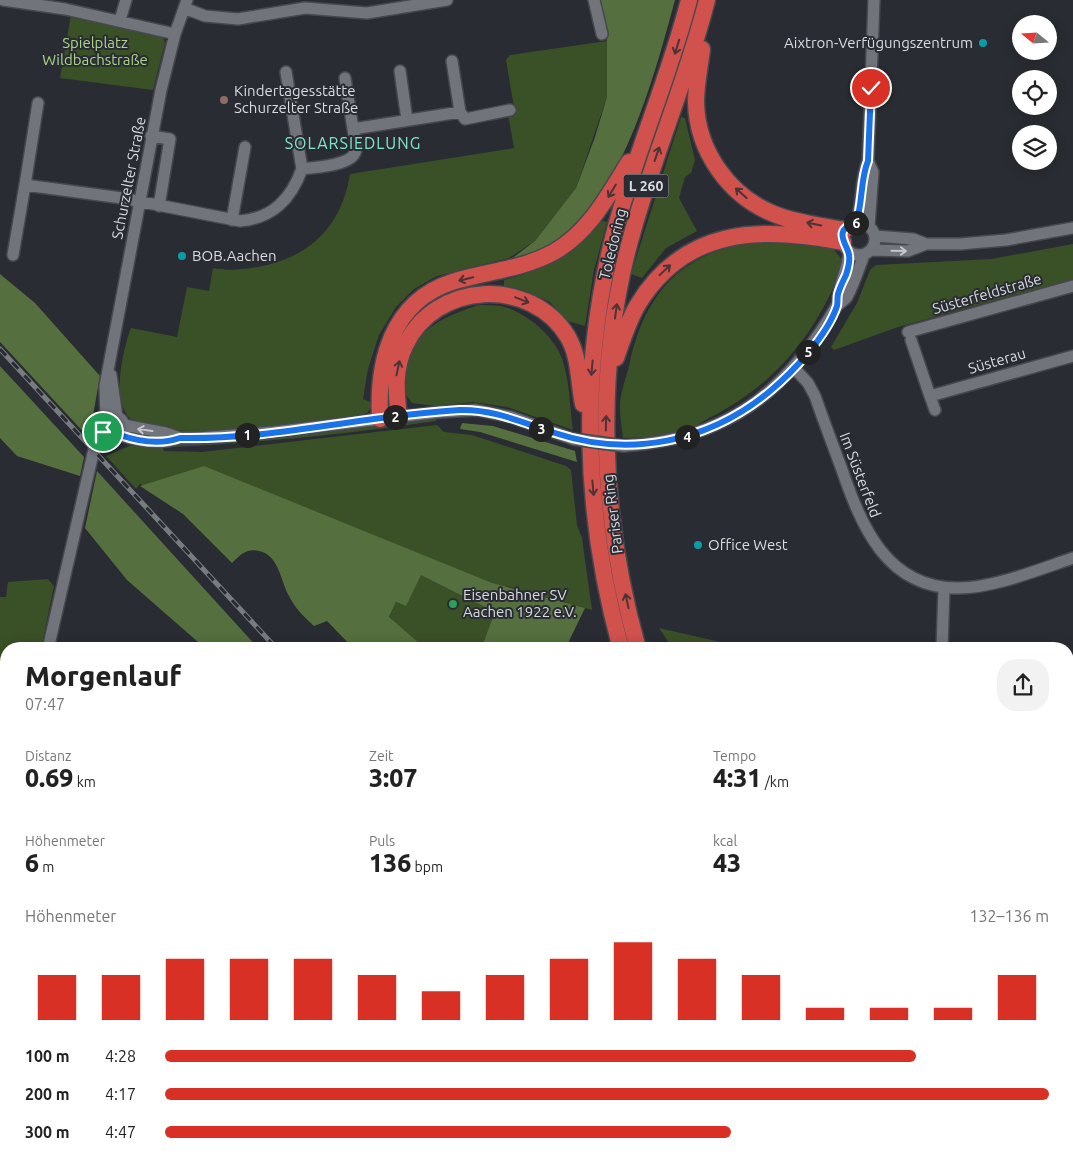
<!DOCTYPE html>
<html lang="de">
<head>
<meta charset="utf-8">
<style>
  :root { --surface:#fff; --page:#f2f2f2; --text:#222; --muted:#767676; --accent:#d93025 }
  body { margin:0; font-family:Ubuntu,sans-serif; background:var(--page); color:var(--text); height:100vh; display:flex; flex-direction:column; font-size:19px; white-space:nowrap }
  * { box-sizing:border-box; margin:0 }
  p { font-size:16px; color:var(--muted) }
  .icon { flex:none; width:28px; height:28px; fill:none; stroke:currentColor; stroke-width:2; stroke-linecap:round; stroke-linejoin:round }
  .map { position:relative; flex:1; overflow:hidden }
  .details { position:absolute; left:0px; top:642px; width:1074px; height:519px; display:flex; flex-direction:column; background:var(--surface); border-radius:20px 20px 0 0; box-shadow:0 2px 12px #0003 }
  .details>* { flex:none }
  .needle { width:32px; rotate:288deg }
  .fabs { position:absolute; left:1012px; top:15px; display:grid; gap:10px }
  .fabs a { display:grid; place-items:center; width:45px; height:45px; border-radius:50%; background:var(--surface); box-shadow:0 2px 12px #0003; font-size:25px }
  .pin { position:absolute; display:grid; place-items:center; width:42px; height:42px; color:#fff; margin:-21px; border:2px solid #fff; border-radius:50%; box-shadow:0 1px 5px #0007 }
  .km { position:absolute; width:25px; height:25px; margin:-12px; border-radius:50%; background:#222; color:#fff; font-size:14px; line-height:25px; text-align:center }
  .round { display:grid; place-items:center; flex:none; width:52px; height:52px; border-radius:20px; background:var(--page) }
  .summary { display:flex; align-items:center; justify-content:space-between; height:85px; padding:0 25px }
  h1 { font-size:28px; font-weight:800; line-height:38px }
  .stats { display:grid; grid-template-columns:repeat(3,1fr); gap:8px; height:85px; padding:5px 25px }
  .stats div { display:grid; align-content:center }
  .stats b { font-size:25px; font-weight:800 }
  .stats small { font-size:14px; font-weight:400 }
  .stats p { font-size:14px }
  .chart { height:140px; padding:10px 25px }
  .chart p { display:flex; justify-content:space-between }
  .chart svg { width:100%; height:90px; margin-top:5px; stroke:var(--accent); stroke-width:6 }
  ul { padding:0 25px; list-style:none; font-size:16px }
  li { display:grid; grid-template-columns:80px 60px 1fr; align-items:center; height:38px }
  li i { height:12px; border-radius:6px; background:var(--accent) }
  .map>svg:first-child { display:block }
  .green { fill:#3a5026 }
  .forest { fill:#556f3e }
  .water { fill:#203f67 }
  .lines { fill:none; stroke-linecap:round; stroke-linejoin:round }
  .stream { stroke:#203f67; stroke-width:3 }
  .minor-casing { stroke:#46484d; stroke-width:14 }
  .highway-casing { stroke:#46484d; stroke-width:19 }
  .minor { stroke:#71747b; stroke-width:11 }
  .highway { stroke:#d1514d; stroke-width:16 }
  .rail-casing { stroke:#787b80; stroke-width:5 }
  .rail { stroke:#292c32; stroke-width:3; stroke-dasharray:9; stroke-linecap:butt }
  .minor-bridge-casing { stroke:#46484d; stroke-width:14; stroke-linecap:butt }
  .minor-bridge { stroke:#71747b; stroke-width:11 }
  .oneway { stroke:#4b3337 }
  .oneway2 { stroke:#c4c6cb }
  .route-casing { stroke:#fff; stroke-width:10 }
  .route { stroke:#1a73e8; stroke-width:6 }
  .culture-dot { fill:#0f9aa8; stroke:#292c32; stroke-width:2 }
  .education-dot { fill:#8d6e63; stroke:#292c32; stroke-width:2 }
  .leisure-dot { fill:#2e9e5b; stroke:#292c32; stroke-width:2 }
  .labels { text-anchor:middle; stroke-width:4; stroke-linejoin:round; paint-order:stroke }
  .shield { fill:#292c32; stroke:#a4a6ab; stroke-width:1 }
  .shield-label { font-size:14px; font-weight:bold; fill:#d9dbdf }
  .park-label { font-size:15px; fill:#acd58a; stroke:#292c32 }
  .poi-label { font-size:15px; fill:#d9dbdf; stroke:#292c32; text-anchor:start }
  .street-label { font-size:15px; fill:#d9dbdf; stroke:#292c32 }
  .neighbourhood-label { font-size:16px; letter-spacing:1px; fill:#80e3cb; stroke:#292c32 }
</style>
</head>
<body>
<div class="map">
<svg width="1073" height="1161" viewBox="0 0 1073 1161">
  <rect width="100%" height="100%" fill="#292c32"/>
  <!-- green -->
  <path class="green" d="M71 15 163 37 165 43 153 90 60 78Z
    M607 41V97L576 188 535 241 509 258 437 276 414 289 396 307 379 335 368 369 363 399 373 403 368 412 360 416 309 424 210 432 169 430V426C157 426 144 426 134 421 109 408 123 348 131 328L177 337 187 287 209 291 213 268C229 271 241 270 258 267 309 258 342 226 350 174L514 148 508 114 515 113 506 60 510 55Z
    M681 117 685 118 695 160 691 173 685 177 679 198 697 231 666 248 642 278 631 274Z
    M601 221 607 222 594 270 585 326 567 321 550 302 523 290 504 286V280C545 270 574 252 601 221Z
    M766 240 830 245 844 262C818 332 776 385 707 419 698 424 689 430 680 433 661 438 642 437 623 438 622 427 619 414 620 403 621 391 626 378 629 366 645 288 686 249 766 240Z
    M1073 244V279L898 327 834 350 831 347 857 303 870 270 876 265 991 259Z
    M478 305C485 305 494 305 501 306 527 312 558 339 564 365 570 386 570 409 573 430L507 407 473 402 435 406 412 403 403 391C405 381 405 370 408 360 417 327 449 315 478 305Z
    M435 418 436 421C348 434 259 443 171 447L169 445 275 436Z
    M437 425 444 432 472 435 566 466 571 470 577 525 582 538 592 610 506 586 481 649H426L389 618 396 602 406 606 140 484 136 489 106 456 129 446H162L164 451 202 452Z
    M48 579 54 586 41 649H6V709L0 707V597H6L8 582Z
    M659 628 751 649H673Z
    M0 722 6 724V790L1 813Z
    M1068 924H1073V969L1068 963Z
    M120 1155H275L277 1161H122Z"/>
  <!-- forest -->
  <path class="forest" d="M600 0H675C655 74 624 190 562 238 545 250 525 256 506 263L535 241 576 188 595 137 607 97V41Z
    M0 274 35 303 100 376 89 438 0 342Z
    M0 366 84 457 80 476 17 456 0 438Z
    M462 423 493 426 575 451 577 462 480 432 460 429Z
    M204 466 492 583 585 608 569 641 572 649H481L495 612 421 575 406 606 396 602 389 617 426 649H354L327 621 314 626C304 617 295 608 289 596 280 580 279 555 259 551 247 548 240 555 232 563L183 514 140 486Z
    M97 471 259 649H206L127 580 85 528Z
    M1068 963 1073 969V1021L1068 1022Z
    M0 1068 6 1070V1155H120L122 1161H0Z
    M275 1155H316L319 1161H277Z
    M452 1155H485L484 1161H448Z
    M897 1155H968L970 1157 968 1161H897Z"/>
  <!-- water -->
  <path class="water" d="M1073 1079V1158L1068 1155V1081Z"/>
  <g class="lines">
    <!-- stream -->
    <path class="stream" d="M0 816 1 818
      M0 1130 6 1155
      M6 1155 10 1161"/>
    <defs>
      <path id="minor" d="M3 0 65 9 175 34
        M594 0 602 34
        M184 8 205 16 238 19 305 8 367 13 447 0
        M120 20 126 0
        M452 61 460 112
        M400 71 407 120
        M286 72 302 169
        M345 78 353 129
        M38 103 25 185 122 198 240 221C273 218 291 199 302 169 315 167 355 166 356 149 356 143 354 135 353 129L460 112 465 119 510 110
        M151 136 170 139 159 206
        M868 161 873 172 869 226
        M232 220 245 147
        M843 239a16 16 0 1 1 32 0a16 16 0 1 1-32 0Z
        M856 223C863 203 860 180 868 161L874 0
        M875 236 913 239 926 244H960L1006 240 1073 228
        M871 250 908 251 926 244
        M13 255 25 185
        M838 304C837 287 848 270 849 252
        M908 332 1073 286
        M911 340 930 396 1073 356
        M794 368 808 383 815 396C823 419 832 443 841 467 861 525 886 589 959 588 994 588 1040 569 1073 558
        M111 375 117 417
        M930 396 935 410
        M102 427a11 11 0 1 1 22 0a11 11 0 1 1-22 0Z
        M106 418 105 386 161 90 175 34 187 0
        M124 425 166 433 180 438H198L273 432 440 412 476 410 511 417 573 439
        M120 435C140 442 160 445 180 438
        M624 446C726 439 785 394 836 307 839 303 844 301 847 297 854 284 859 268 864 255
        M48 649 95 445 103 432
        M942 649 944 588
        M0 714 6 715
        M0 856 6 830
        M543 1155 547 1161
        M671 1155 675 1161"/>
      <path id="highway" d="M702 49C700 67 696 84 696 102 697 151 729 196 774 214 796 223 822 226 845 230
        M616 358C622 341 628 322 637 306 684 227 761 226 843 242
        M399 417C396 392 394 369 405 346 435 281 531 276 568 337 580 358 578 381 583 404
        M380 419C377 362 391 302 452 282 487 271 521 270 554 252 589 232 608 196 629 162
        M621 649C583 512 579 367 615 230 636 152 669 78 689 0
        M638 649C600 515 594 368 632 234 654 155 687 79 707 0
        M1068 1028 1073 1027
        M1068 1053 1073 1052
        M979 1155 988 1161
        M1011 1155 1021 1161
        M1044 1155 1050 1161
        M887 1161 888 1155"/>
    </defs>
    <!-- minor casing -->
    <use href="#minor" class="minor-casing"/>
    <!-- highway casing -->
    <use href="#highway" class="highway-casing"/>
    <!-- minor -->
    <use href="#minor" class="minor"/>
    <!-- highway -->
    <use href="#highway" class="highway"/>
    <defs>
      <path id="rail" d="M0 349 277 649
        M1068 889 1073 888"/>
    </defs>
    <!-- rail casing -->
    <use href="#rail" class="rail-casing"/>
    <!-- rail -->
    <use href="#rail" class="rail"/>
    <defs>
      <path id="minor-bridge" d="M573 439 624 446"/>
    </defs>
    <!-- minor-bridge casing -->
    <use href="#minor-bridge" class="minor-bridge-casing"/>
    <!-- minor-bridge -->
    <use href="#minor-bridge" class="minor-bridge"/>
  </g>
  <!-- one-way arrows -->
  <defs><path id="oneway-shaft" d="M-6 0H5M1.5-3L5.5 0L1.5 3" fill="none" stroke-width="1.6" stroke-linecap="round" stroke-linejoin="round" transform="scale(1.25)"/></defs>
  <g class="oneway">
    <use href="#oneway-shaft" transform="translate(677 47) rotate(107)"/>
    <use href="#oneway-shaft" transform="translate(657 154) rotate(-71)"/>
    <use href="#oneway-shaft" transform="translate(612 191) rotate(121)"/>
    <use href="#oneway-shaft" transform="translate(741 193) rotate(-138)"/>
    <use href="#oneway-shaft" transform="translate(814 224) rotate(-169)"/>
    <use href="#oneway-shaft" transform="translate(665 270) rotate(-43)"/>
    <use href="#oneway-shaft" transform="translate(466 279) rotate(167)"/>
    <use href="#oneway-shaft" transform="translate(522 300) rotate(22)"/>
    <use href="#oneway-shaft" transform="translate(616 311) rotate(-82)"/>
    <use href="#oneway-shaft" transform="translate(398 368) rotate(-78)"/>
    <use href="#oneway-shaft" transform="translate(592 368) rotate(95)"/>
    <use href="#oneway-shaft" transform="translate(606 423) rotate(-89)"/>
    <use href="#oneway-shaft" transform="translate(593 488) rotate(85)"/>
    <use href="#oneway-shaft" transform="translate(627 601) rotate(-102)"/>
  </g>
  <g class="oneway2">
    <use href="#oneway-shaft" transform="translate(899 251) rotate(1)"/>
    <use href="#oneway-shaft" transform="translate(145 430) rotate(-172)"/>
  </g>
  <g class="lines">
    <defs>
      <path id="route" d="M103 432 112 438 120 435C140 442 160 445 180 438 274 440 366 415 460 410 494 409 523 423 555 433 630 458 708 442 769 392 793 372 827 336 837 306 838 302 837 298 838 294 840 287 843 281 846 275 848 269 850 261 849 255 848 245 831 230 856 223 863 203 860 180 868 161L871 88"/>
    </defs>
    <!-- route casing -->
    <use href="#route" class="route-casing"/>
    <!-- route -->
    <use href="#route" class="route"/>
  </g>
  <!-- markers -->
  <g class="culture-dot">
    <circle cx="983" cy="43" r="5"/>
    <circle cx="182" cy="256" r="5"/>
    <circle cx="698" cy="545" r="5"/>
  </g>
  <circle class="education-dot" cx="224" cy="100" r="5"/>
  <circle class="leisure-dot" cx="453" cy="604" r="5"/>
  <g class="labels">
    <!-- shield labels -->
    <rect class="shield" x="623.5" y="174.5" width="45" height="23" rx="4"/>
    <g class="shield-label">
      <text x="646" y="191">L 260</text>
    </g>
    <!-- park labels -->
    <g class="park-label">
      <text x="95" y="48">Spielplatz<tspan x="95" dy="17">Wildbachstraße</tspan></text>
    </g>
    <!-- poi labels -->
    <g class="poi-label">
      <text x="973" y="48" text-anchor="end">Aixtron-Verfügungszentrum</text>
      <text x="234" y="96">Kindertagesstätte<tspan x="234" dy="17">Schurzelter Straße</tspan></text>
      <text x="192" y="261">BOB.Aachen</text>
      <text x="708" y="550">Office West</text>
      <text x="463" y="600">Eisenbahner SV<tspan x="463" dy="17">Aachen 1922 e.V.</tspan></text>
    </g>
    <!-- street labels -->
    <g class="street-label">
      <text transform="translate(129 178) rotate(-79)" y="5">Schurzelter Straße</text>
      <text transform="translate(613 244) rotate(-76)" y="5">Toledoring</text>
      <text transform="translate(987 294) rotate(-16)" y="5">Süsterfeldstraße</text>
      <text transform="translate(997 361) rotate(-16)" y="5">Süsterau</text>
      <text transform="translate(860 475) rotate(69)" y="5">Im Süsterfeld</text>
      <text transform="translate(613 514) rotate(-97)" y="5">Pariser Ring</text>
    </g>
    <!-- neighbourhood labels -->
    <g class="neighbourhood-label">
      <text x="353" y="149">SOLARSIEDLUNG</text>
    </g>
  </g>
</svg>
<div class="fabs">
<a><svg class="needle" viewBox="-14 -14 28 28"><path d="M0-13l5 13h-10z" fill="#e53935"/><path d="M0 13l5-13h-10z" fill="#767676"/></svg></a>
<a><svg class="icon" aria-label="locate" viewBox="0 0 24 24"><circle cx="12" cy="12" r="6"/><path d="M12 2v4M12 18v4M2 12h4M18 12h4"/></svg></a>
<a><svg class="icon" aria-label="layers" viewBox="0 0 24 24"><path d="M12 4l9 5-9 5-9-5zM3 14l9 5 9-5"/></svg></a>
</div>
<div class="pin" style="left:103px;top:432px;background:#1e9e55"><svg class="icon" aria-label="arrive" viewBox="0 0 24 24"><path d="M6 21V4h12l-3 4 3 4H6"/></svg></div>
<div class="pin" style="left:871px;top:88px;background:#d93025"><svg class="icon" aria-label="check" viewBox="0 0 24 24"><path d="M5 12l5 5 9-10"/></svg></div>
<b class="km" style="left:247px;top:435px">1</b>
<b class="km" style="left:395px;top:417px">2</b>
<b class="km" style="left:541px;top:429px">3</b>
<b class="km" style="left:687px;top:437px">4</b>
<b class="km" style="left:808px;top:352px">5</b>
<b class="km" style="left:856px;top:223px">6</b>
<section class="details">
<div class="summary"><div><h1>Morgenlauf</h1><p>07:47</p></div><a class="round"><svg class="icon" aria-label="share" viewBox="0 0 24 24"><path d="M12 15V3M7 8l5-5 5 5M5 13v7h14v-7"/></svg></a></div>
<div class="stats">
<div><p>Distanz</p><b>0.69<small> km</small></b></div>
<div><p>Zeit</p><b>3:07</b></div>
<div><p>Tempo</p><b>4:31<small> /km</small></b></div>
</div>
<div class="stats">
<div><p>Höhenmeter</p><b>6<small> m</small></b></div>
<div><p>Puls</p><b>136<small> bpm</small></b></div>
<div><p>kcal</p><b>43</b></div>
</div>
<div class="chart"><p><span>Höhenmeter</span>132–136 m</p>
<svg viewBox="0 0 160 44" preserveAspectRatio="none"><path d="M5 44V22M15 44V22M25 44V14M35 44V14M45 44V14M55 44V22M65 44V30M75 44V22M85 44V14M95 44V6M105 44V14M115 44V22M125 44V38M135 44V38M145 44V38M155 44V22"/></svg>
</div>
<ul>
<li><b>100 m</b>4:28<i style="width:85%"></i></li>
<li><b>200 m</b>4:17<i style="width:100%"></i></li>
<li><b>300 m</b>4:47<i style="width:64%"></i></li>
</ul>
</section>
</div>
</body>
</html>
